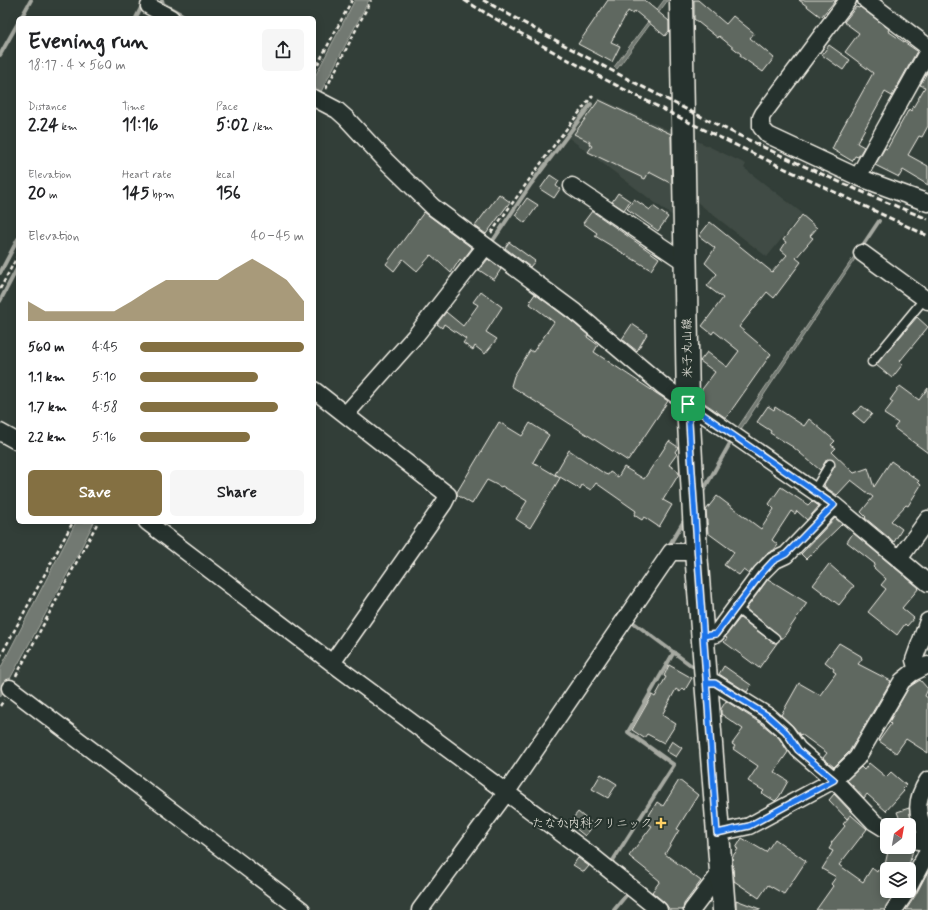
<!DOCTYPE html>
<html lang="en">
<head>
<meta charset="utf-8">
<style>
  :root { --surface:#fff; --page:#f6f6f6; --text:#202124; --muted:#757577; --accent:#847042 }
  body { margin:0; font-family:Mynerve,"Klee One",sans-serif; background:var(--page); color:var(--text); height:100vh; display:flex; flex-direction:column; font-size:15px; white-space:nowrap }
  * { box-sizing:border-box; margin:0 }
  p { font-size:13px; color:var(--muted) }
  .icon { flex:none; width:22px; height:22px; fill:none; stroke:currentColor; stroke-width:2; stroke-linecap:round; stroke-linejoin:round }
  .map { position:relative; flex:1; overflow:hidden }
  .sheet { position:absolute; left:16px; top:16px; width:300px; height:508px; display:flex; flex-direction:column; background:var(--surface); border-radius:6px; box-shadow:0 2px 10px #0003 }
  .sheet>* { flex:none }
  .needle { width:26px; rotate:31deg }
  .fabs { position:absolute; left:880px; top:818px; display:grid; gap:8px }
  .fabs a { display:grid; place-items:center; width:36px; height:36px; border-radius:6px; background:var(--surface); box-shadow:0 2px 10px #0003; font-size:20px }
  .pin { position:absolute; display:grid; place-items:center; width:34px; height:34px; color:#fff; margin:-17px; border-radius:8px; box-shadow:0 2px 6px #0006 }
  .round { display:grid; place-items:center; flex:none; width:42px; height:42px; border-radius:6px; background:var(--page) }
  .summary { display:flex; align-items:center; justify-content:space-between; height:68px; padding:0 12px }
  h1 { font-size:22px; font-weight:700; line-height:30px }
  .figures { display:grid; grid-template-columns:repeat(3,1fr); gap:6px; height:68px; padding:4px 12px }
  .figures div { display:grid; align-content:center }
  .figures b { font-size:17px; font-weight:700 }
  .figures small { font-size:11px; font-weight:400 }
  .figures p { font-size:11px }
  .chart { height:112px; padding:8px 12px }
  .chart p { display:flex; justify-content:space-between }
  .chart svg { width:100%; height:72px; margin-top:4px; fill:var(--accent); opacity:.7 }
  .cta { display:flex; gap:8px; margin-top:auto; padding:8px 12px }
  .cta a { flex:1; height:46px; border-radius:6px; background:var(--accent); color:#fff; font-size:16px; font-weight:700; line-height:46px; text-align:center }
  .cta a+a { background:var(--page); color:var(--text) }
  ul { padding:0 12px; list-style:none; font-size:13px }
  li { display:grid; grid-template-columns:64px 48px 1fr; align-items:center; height:30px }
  li i { height:10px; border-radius:5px; background:var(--accent) }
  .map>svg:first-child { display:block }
  .built { fill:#404b44 }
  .water { fill:#727972; stroke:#a6a9a1 }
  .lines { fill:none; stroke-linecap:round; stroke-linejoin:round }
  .stream { stroke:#a6a9a1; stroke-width:4 }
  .building { fill:#5f6861; stroke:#f4f1e8 }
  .lane-casing { stroke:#f4f1e8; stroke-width:11 }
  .street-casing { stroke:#f4f1e8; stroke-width:19 }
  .secondary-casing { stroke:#f4f1e8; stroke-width:25 }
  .path { stroke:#f4f1e8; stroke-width:2.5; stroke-dasharray:4 3; stroke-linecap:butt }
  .lane { stroke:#26332d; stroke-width:8 }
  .street { stroke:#26332d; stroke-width:16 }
  .secondary { stroke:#26332d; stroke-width:22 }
  .rail { stroke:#f4f1e8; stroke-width:3; stroke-dasharray:6 3; stroke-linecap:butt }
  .route-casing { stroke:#fff; stroke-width:8 }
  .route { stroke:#1a73e8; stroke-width:5 }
  .poi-dot { fill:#ffd166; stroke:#26332d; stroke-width:1.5 }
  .labels { text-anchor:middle; stroke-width:4; stroke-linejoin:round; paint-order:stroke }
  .street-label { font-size:12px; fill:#f4f1e8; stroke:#26332d }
  .poi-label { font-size:12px; fill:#f4f1e8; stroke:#26332d; text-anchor:end }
</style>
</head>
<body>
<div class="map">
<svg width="928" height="910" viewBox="0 0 928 910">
  <rect width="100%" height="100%" fill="#323e38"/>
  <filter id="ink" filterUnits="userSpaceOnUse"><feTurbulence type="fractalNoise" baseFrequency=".025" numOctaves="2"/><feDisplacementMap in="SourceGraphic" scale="8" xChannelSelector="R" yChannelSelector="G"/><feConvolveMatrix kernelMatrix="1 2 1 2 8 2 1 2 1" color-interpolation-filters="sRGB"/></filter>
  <g filter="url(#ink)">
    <!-- built -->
    <path class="built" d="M599 98 675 133 674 217 569 138Z
      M693 139 746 164 744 168 802 213 767 257 693 199Z"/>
    <!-- water -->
    <path class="water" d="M355 0H369L314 105V78Z
      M664 0H668L617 69 614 67Z
      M857 252 859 253 739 432 736 430Z
      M76 522H94L76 558 0 697V669Z"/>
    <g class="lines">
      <!-- stream -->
      <path class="stream" d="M162 0 163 4 188 18
        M21 18 31 0
        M136 18 144 2
        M0 55 18 23
        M490 245 531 184 591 104
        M861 248 879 221
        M0 273 18 239
        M0 301 18 267
        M702 493 733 438
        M137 522 143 527
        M667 549 685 519
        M630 620 692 666
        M610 865 674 765 628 732 674 652
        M614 910 628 893"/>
    </g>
    <!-- building -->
    <path class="building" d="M608 0H644L669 21V31L665 36 635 11 633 14 628 11 611 42 620 46 612 62 578 44Z
      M694 0H698L726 24 733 16 754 33 750 38 774 58 763 72 740 56 741 54 719 36 718 38 694 19Z
      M799 0H836L821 17Z
      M856 7 859 8 860 7 889 29 888 31 917 51 892 96 885 92 857 143 864 147 858 157 855 156 852 161 832 149 839 134 873 73 845 52 859 33 844 22Z
      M829 45 850 60 843 70 822 55Z
      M928 71V126L922 137 919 136 908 155 928 166V185L903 170 899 177 875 165 885 148 887 149 909 109 911 111 925 87 920 85Z
      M599 100 671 134 672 184 649 172 645 179 588 152 592 146 589 144 590 142 574 134Z
      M550 175 559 181 556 186 560 189 554 198 540 189Z
      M618 193 630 201 624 210 612 202Z
      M499 194 510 202 486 234 475 226Z
      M527 198 538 205 525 223 515 215Z
      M634 199 650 210 653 206 668 217 658 231 627 209Z
      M592 211 659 258 651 270 595 236 597 233 583 223Z
      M424 212 472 248 462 261 460 259 451 273 431 255 417 271 403 259 394 271 386 264Z
      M802 215 817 228 810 236 813 238 796 258 801 262 774 298 767 292 739 327 771 354 726 418 703 402 704 401 700 398V392L715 372 700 361 707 352 727 367 739 351 714 331 712 334 702 326 723 298 707 286 717 274 705 263 715 248 699 236 710 222 772 272 787 255 781 250 786 242 783 240Z
      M509 242 535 261 530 267 505 248Z
      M488 259 501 269 494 280 479 270Z
      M481 291 502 307 486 332 497 339 485 354 475 346 473 350 463 343 466 339 444 324 442 328 437 324 446 312 463 326 478 305 473 302Z
      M535 294 570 320 588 335 587 337 598 345 594 352 668 401 628 461 511 386 514 376 530 350 533 352 554 322 530 304 531 302 530 301Z
      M917 317 928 327 900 361 903 364 892 378 876 365Z
      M632 324 647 334 637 351 622 339Z
      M900 386 919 400 928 388V453L894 428 898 423 884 414 893 402 890 400Z
      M768 406 774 410 775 407 804 426 809 419 835 441 831 445 836 448 832 452 854 473 868 468 874 487 891 461 919 481 918 482 921 485 908 506 906 505 891 521 902 529 894 542 865 518 866 517 861 512 873 497 851 480 837 495 825 487 824 484 835 466 833 460 827 459 820 470 793 447 770 433 771 431 757 422Z
      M862 406 872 414 864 423 853 414Z
      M499 422 522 436 530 423 549 435 533 462 560 478 530 528 516 519 527 501 502 486 501 487 487 480 472 504 457 495V492Z
      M669 441 678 447 675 452 677 454 669 465 677 470 679 474 663 500 672 505 659 527 644 517 642 520 634 515 636 511 596 483 591 490 582 485 580 489 555 474 569 450 605 474 608 475 610 472 618 477 624 467 644 479Z
      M781 487 808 505 812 501 819 506 807 520 797 511 795 514 791 511 772 540 778 545 774 550 766 554 749 574 743 570 739 575 724 565 734 552 708 533 706 510 717 496 761 529 774 509 769 504Z
      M835 518 842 524 806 559 801 554Z
      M853 533 919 588 902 608 914 618 907 626 905 624 897 635 868 612 886 589 881 585 886 579 873 567 875 564 847 542Z
      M829 564 854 586 839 605 813 585Z
      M768 579 807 603 783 638H780L778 634 746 609Z
      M740 618 772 642 777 643 759 668 724 642 727 638 725 637Z
      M839 643 861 656 862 659 858 664 891 681 849 752 834 767 823 758 827 753 801 734 800 735 792 725 781 715 799 683 820 695 836 673 833 671 834 669 825 662Z
      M669 665 692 678 685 690 683 688 680 692 676 689 662 715 676 724 664 743 647 734 644 738 632 730 652 695 655 697 666 677 664 676Z
      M724 666 751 685 747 692 719 674Z
      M920 680 928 689 925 696 928 698V753L906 739 896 753 879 741 891 724 889 722 909 687Z
      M726 701 762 724 779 738 788 752 774 772 788 781 779 797 775 801 762 793 764 791 748 781 758 766 733 749 735 746 732 744 743 729 721 714V709Z
      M672 741 682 748 676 757 666 751Z
      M869 763 886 777 891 772 906 785 902 789 904 791 886 811 867 794 864 798 847 780 861 767 864 770Z
      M601 774 617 784 608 798 592 789Z
      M679 780 698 795 677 829 679 830 665 854 701 881 684 904 683 910H670L665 903 652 892 660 881 629 856 652 826 645 822 657 802 663 806Z
      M834 794 852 813 847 819 829 800Z
      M909 808 912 825H902L897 812Z
      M578 812 594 825 585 836 569 823Z
      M851 815 867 829 839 865 863 882 872 868 877 872 878 869 887 875V891H895L885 910H816L833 886 831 884 836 877 822 869 833 851 829 849 832 844 831 843 845 826 843 824Z
      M742 838 766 852 775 839 806 861 784 894 768 885 759 898 734 881 732 857 738 849 736 848Z
      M889 847H904L913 850 908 869H884Z
      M578 858 589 866 584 872 573 865Z
      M928 871V910H906L915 896Z
      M736 900 760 909V910H736Z"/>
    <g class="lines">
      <defs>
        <path id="lane" d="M872 362 925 298
          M814 491 830 464
          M736 608 775 638"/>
        <path id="street" d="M848 0 763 114 761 118V127L768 135 858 177 928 203
          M866 0 928 47
          M149 6 171 18
          M314 98 337 110 346 118 386 161 433 207 575 312 663 386 834 505 928 583
          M858 177 928 51
          M572 186 686 263
          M862 253 928 301
          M314 390 448 495 444 503 332 663
          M346 414 416 335 485 247
          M0 432 18 442
          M147 522 332 663 592 856 659 910
          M899 559 928 519
          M703 636 716 634 761 573 773 561 786 555 834 505
          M917 670 914 660 928 621
          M707 683H715L768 716 786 732 798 749 834 780 874 822 887 830
          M10 688 302 910
          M928 780C915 800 915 814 928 835
          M717 833 749 826 834 780 857 758 902 681 912 673 928 665
          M909 839 918 841 928 838
          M909 887 928 851
          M420 910 506 793 671 552H696
          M692 910 720 873
          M894 910 907 891"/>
        <path id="secondary" d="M681 0 688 404 696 552 724 910"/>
      </defs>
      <!-- lane casing -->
      <use href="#lane" class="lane-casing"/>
      <!-- street casing -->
      <use href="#street" class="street-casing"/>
      <!-- secondary casing -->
      <use href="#secondary" class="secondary-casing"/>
      <!-- path -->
      <path class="path" d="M314 71 352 0
        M326 89 371 0
        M491 233 557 141 593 95
        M0 289 18 255
        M0 657 73 522
        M16 676 98 522
        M0 706 4 700"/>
      <!-- lane -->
      <use href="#lane" class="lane"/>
      <!-- street -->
      <use href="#street" class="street"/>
      <!-- secondary -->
      <use href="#secondary" class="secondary"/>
      <!-- rail -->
      <path class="rail" d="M464 0C612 90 771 162 928 236
        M483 0C627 81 774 158 928 219"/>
    </g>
  </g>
  <g class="lines" filter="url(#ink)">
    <defs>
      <path id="route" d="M688 404C693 497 700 590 707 683H715L768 716 786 732 798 750 834 780 749 826 717 833 703 636 716 634 761 574 773 561 786 554 834 505 688 404"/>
    </defs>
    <!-- route casing -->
    <use href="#route" class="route-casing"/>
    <!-- route -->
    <use href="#route" class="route"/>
  </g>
  <!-- markers -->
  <path class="poi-dot" d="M659 817h4v4h4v4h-4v4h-4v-4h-4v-4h4z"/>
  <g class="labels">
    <!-- street labels -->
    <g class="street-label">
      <text transform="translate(687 348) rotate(-91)" y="4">米子丸山線</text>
    </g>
    <!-- poi labels -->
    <g class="poi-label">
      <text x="652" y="827">たなか内科クリニック</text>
    </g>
  </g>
</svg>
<div class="fabs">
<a><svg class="needle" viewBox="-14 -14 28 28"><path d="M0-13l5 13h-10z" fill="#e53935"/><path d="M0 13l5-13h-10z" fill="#757577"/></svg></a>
<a><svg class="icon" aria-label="layers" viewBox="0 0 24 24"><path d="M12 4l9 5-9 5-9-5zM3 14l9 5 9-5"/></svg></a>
</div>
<div class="pin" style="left:688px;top:404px;background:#1e9e55"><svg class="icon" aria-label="arrive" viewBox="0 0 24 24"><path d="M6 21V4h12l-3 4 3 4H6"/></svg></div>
<section class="sheet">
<div class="summary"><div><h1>Evening run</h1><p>18:17 · 4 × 560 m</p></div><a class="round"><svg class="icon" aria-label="share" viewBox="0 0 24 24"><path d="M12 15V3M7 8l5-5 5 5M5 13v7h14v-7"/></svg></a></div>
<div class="figures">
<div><p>Distance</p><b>2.24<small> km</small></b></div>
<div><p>Time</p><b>11:16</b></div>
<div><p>Pace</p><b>5:02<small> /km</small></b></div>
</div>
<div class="figures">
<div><p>Elevation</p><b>20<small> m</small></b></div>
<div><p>Heart rate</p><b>145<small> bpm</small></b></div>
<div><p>kcal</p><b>156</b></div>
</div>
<div class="chart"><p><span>Elevation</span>40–45 m</p>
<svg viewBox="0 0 160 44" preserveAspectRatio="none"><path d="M0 44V32L10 38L20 38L30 38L40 38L50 38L60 32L70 25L80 19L90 19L100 19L110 19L120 12L130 6L140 12L150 19L160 32V44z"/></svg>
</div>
<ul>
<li><b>560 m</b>4:45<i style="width:100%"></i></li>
<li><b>1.1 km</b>5:10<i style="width:72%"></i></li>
<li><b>1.7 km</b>4:58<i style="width:84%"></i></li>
<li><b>2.2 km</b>5:16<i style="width:67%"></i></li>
</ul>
<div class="cta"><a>Save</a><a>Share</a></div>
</section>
</div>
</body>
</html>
